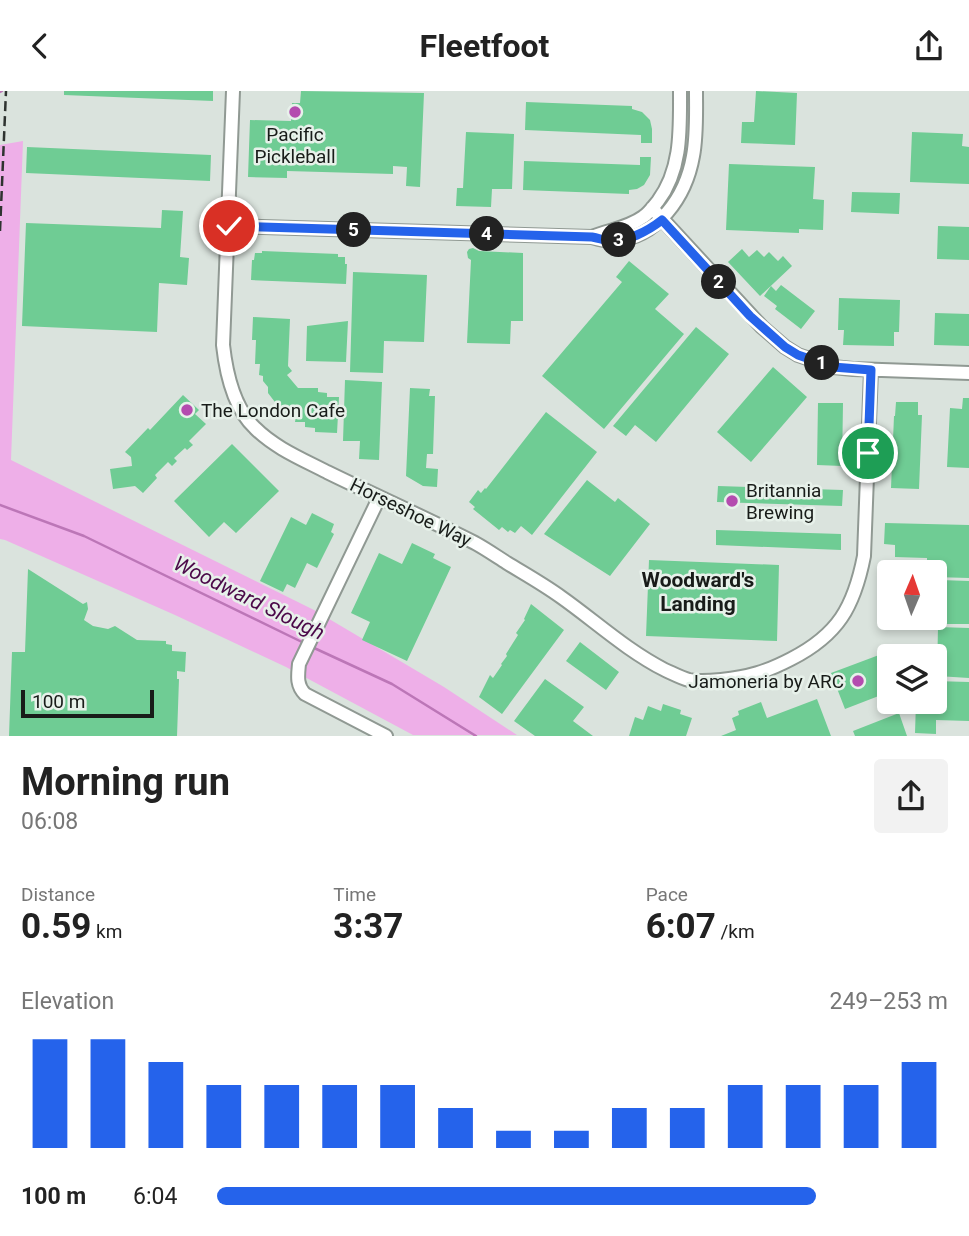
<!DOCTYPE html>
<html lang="en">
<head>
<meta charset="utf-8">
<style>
  :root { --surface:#fff; --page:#f2f2f2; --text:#222; --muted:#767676; --accent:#2563eb }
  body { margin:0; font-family:Roboto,sans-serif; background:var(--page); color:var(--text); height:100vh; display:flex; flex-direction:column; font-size:26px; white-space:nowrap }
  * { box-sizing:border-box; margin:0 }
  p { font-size:23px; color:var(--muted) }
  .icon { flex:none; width:38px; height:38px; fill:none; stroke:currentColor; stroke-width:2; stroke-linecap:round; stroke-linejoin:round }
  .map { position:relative; height:645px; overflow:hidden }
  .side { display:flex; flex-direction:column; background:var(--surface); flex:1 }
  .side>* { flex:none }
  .needle { width:46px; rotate:2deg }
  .controls { position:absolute; left:877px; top:469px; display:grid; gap:14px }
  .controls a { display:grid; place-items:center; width:70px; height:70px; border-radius:7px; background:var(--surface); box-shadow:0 4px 10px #0003; font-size:35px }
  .scale { position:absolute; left:21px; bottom:18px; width:133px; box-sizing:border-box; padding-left:7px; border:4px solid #181c19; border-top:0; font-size:19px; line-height:24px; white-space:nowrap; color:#181c19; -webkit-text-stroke:5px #e7f1ea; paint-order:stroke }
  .pin { position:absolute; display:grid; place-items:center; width:60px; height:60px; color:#fff; margin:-30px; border:4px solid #fff; border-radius:50%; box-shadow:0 2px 7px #0007 }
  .km { position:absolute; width:35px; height:35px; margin:-18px; border-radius:50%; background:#222; color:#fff; font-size:19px; line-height:35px; text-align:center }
  .round { display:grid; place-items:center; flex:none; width:74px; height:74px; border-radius:7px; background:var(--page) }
  .head { display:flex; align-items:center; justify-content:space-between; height:119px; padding:0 21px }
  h1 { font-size:38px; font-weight:700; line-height:52px }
  .stats { display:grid; grid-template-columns:repeat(3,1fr); gap:10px; height:119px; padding:7px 21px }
  .stats div { display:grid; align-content:center }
  .stats b { font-size:35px; font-weight:700 }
  .stats small { font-size:19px; font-weight:400 }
  .stats p { font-size:19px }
  .chart { height:196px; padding:14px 21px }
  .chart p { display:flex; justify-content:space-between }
  .chart svg { width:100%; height:126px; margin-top:7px; stroke:var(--accent); stroke-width:6 }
  ul { padding:0 21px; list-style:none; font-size:23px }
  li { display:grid; grid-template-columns:112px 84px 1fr; align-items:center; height:52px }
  li i { height:18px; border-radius:9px; background:var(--accent) }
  header { display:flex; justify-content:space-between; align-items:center; height:91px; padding:0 21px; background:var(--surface); font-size:32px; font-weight:700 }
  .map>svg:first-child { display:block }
  .green { fill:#eeafe8 }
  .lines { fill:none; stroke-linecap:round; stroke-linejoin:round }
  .stream { stroke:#bc76b7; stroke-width:2.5 }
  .building { fill:#6fcc94 }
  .minor-casing { stroke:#909993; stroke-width:16 }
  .minor { stroke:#fff; stroke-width:12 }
  .rail { stroke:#2e3330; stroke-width:2.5; stroke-dasharray:10 5; stroke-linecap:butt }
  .route-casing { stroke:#fff; stroke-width:14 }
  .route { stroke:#2563eb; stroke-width:9 }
  .poi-dot { fill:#b44caf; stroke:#e7f1ea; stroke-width:2.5 }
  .labels { text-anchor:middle; stroke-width:5; stroke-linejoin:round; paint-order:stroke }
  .poi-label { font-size:19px; fill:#181c19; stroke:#e7f1ea; text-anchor:start }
  .street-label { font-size:19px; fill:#181c19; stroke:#e7f1ea }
  .neighbourhood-label { font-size:21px; font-weight:bold; fill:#181c19; stroke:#e7f1ea }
  .water-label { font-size:21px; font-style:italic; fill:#4b0949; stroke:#e7f1ea }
</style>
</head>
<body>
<header><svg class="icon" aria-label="back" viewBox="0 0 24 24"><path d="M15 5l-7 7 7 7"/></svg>Fleetfoot<svg class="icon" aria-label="share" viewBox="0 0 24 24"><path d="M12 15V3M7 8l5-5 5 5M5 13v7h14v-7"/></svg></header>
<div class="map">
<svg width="969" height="645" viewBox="0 0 969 645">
  <rect width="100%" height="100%" fill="#dae3dd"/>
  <!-- green -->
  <path class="green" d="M23 50 11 369 314 519 444 596 517 644H413L286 576 175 524 5 449 0 448V54Z"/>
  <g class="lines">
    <!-- stream -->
    <path class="stream" d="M0 1 2 0
      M0 414 84 445 306 553
      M312 556 392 593 476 645"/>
  </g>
  <!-- building -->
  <path class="building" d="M64 0H213V10L64 4Z
    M301 0 424 2 420 96 406 95 407 76 393 75V83L287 80V87L248 86 250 29 291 30 292 12H300Z
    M756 0 797 2 795 54 741 52 742 31H754Z
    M526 11 632 15V18L642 21 650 29 652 38V52H641V44L525 39Z
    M466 41 514 43 512 98H492L491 116 456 115 457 97H463Z
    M912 41 963 43 962 55 969 56V93L910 91Z
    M27 56 211 64 210 90 26 82Z
    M640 66H651L650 84 644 94 637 98 629 99V103L523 99 524 70 640 74Z
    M729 73 815 76 813 108 824 109 823 139 799 138V142L726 139Z
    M852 101 900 102 899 123 851 121Z
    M162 119 183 120 180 166 189 167 187 194 159 192 157 241 22 235 26 132 161 137Z
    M938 135 969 136V169L937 168Z
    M473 157 479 160 523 162V230H511L510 253 467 252 471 169 468 167 467 161 469 158Z
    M742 158 749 166 757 159 764 166 769 161 778 170 783 165 792 175 760 205 728 171Z
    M262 160 338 163V166H345V173H347L346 193 251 189 252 169H254L255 162H262Z
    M629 170 669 203 655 218 684 243 604 338 542 285 622 191 616 186Z
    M353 181 427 184 424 251 384 250 383 282 350 281Z
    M781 194 815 220 801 238 775 218 777 215 764 205 771 195 776 200Z
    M839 207 900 209 899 241H894V255L843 254 844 239H838Z
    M935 222 969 223V255L934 254Z
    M253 226 290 228 288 275 292 280 287 284 298 297H318V301L327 302V306H339L337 342 315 341V337L305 336V331H295L296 325 285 324 286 319H281L268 302V296L263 290V285L259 284 260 273H255L256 249H252Z
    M348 230 346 271 306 270 307 235Z
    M696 236 729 263 656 351 635 334 626 345 613 335Z
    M773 276 807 306 751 371 717 341Z
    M345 289 382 291 379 369 359 368 360 350H343Z
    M410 297 430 298 429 305H435L433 363H427L426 377 438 378 437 396 423 395 406 385Z
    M183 304 199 319 195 323 206 333 189 350 193 354 187 359 185 357 174 367 177 370 172 375 168 371 155 384 157 387 143 402 135 395 113 398 110 378 132 375 131 366 125 361 148 337 150 339Z
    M963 307H969V377L947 376 950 317 962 318Z
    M896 311H918V324H922L919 398 891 397 894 325H895Z
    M818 312H843L842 375 817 374Z
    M546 321 597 361 532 444 521 435 515 442 510 439 508 441 502 436 499 439 473 418 475 416 469 411 478 399 481 402 485 397 486 398Z
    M232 353 279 400 236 442 224 431 209 446 174 410Z
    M587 389 615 411 618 407 650 433 610 485 544 443Z
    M718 395 843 399 842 415 717 411Z
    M312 422 334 433 331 441 334 443 317 477 307 472 295 497 287 493 283 501 260 490 291 426 306 434Z
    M885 432 969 434V487L934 486V481H927V467L895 466V454L884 453Z
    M716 439 841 443V459L716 454Z
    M412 452 435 463 433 467 451 476 407 570 362 549 370 531 351 522 379 462 402 473Z
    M649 469 779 474 777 550 646 545Z
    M28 478 83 513 87 511 88 518 84 529 93 535 108 538 115 535 137 549 166 550V553L172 554V560L186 561 185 581 177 580V588H179L177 645H9L12 561H25Z
    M940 489 969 490V533H940Z
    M531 513 564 539 502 623 479 606 490 584 493 587 502 574 501 573 507 565 506 563 518 544 516 542 525 529 524 528Z
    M938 536 969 537V587L937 585Z
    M580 551 619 581 606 599 566 570Z
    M879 564 889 590V601L845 618 831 582Z
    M545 588 584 616 573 630 593 645H535L514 630Z
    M934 590 969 591V630L936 629V643L915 642 916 611H934Z
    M817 608 831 645H721L736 639 732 627 739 624 738 620 761 611 767 627Z
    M663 613 681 619 680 623 692 627 686 645H629L635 626 643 629 648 615 661 620Z
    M899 622 907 645H855L853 640Z"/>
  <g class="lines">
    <defs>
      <path id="minor" d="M233 0 223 254C226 281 234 317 255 337 275 357 302 368 327 381 376 405 426 427 475 452 486 458 496 465 507 472 525 483 543 493 561 506 595 530 626 559 665 579 672 582 681 587 689 589 699 591 710 590 721 589 749 586 766 581 791 568 838 544 854 516 864 465L871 279
        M652 117 762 236 785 256 798 264 833 276 853 278 969 282
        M229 135 592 146C599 148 607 150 613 150 658 147 686 105 693 65 697 44 696 21 696 0
        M592 146C609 139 628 137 643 126 649 122 653 116 658 110 682 78 680 38 680 0
        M379 407 299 573C298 584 296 594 305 603L386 645"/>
    </defs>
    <!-- minor casing -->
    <use href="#minor" class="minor-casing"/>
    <!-- minor -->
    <use href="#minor" class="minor"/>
    <!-- rail -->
    <path class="rail" d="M0 140 6 0"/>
  </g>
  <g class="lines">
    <defs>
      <path id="route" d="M229 135 592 146C598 147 603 149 609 150 627 151 648 140 662 129L750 225 785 256 798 264 833 276 871 279 868 362"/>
    </defs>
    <!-- route casing -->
    <use href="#route" class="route-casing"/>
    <!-- route -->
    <use href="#route" class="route"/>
  </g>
  <!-- markers -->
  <g class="poi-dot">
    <circle cx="295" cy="21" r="7"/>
    <circle cx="187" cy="319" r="7"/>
    <circle cx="732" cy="410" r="7"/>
    <circle cx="858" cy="590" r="7"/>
  </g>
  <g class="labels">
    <!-- poi labels -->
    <g class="poi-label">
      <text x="295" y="50" text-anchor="middle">Pacific<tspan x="295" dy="22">Pickleball</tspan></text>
      <text x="201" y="326">The London Cafe</text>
      <text x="746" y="406">Britannia<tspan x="746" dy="22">Brewing</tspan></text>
      <text x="844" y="597" text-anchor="end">Jamoneria by ARC</text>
    </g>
    <!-- street labels -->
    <g class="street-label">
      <text transform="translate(411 421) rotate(26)" y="7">Horseshoe Way</text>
    </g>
    <!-- neighbourhood labels -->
    <g class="neighbourhood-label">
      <text x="698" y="496">Woodward's<tspan x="698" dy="24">Landing</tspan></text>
    </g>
    <!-- water labels -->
    <g class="water-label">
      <text transform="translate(249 507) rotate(26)" y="7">Woodward Slough</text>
    </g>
  </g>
</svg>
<div class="controls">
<a><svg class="needle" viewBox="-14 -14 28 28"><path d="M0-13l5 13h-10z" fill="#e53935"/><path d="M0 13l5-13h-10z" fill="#767676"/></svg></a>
<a><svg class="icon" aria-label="layers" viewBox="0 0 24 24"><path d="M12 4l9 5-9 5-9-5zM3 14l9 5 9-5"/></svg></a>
</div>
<div class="scale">100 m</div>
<div class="pin" style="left:868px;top:362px;background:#1e9e55"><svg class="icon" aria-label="arrive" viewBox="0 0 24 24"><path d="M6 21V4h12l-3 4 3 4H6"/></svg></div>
<div class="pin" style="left:229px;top:135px;background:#d93025"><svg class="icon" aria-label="check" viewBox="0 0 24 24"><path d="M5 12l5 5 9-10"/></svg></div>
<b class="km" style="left:822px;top:272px">1</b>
<b class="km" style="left:719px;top:191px">2</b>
<b class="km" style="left:619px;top:149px">3</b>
<b class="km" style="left:487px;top:143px">4</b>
<b class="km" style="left:354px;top:139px">5</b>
</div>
<section class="side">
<div class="head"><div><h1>Morning run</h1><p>06:08</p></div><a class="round"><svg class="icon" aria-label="share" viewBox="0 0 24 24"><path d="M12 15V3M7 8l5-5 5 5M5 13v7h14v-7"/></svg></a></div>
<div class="stats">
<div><p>Distance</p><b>0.59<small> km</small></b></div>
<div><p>Time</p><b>3:37</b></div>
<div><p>Pace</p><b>6:07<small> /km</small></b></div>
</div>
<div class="chart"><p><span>Elevation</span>249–253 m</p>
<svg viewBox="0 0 160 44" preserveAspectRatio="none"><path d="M5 44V6M15 44V6M25 44V14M35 44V22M45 44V22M55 44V22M65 44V22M75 44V30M85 44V38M95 44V38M105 44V30M115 44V30M125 44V22M135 44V22M145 44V22M155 44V14"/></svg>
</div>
<ul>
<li><b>100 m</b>6:04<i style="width:82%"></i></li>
</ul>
</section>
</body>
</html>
